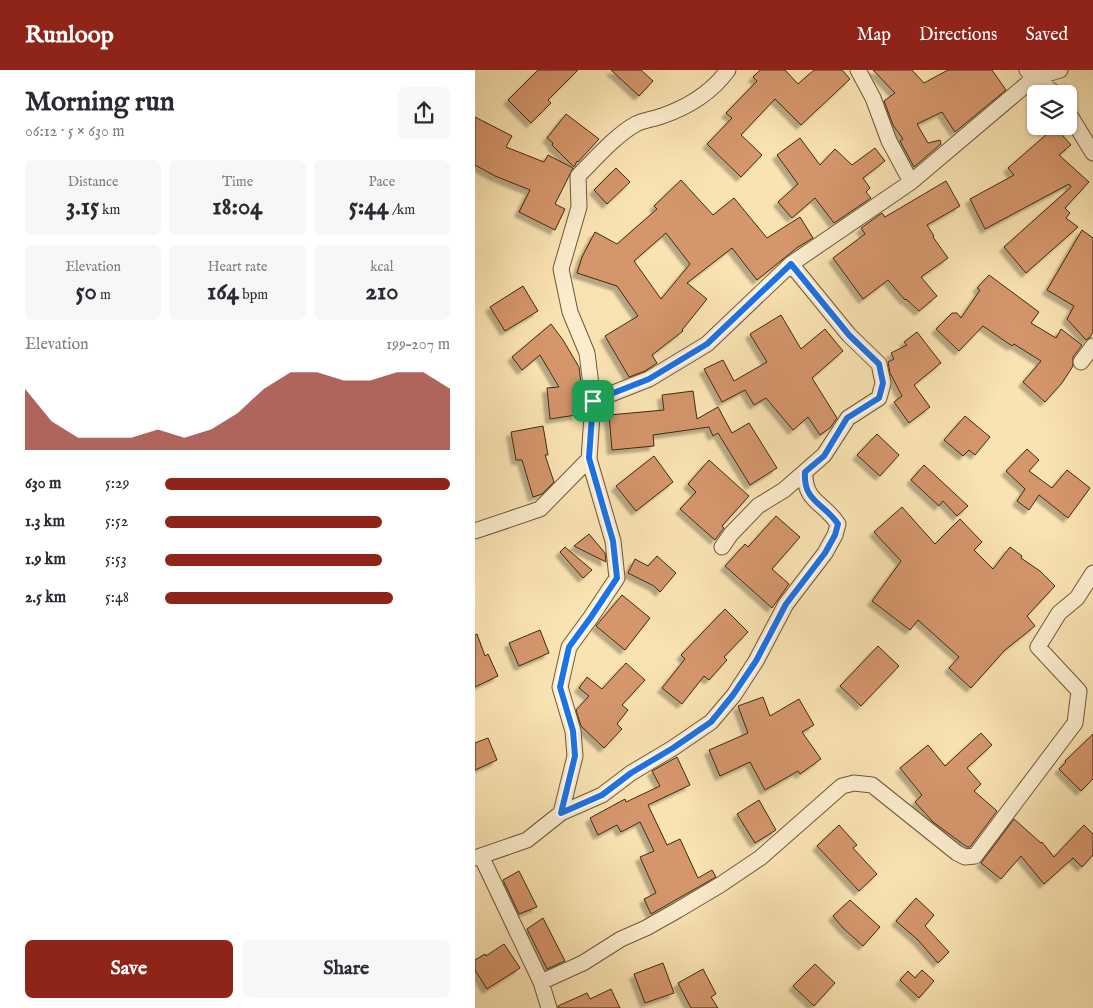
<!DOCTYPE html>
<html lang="en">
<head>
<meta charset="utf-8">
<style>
  :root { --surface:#fff; --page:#f7f7f7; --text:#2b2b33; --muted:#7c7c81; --accent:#8f2418 }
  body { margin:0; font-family:"IM FELL English",serif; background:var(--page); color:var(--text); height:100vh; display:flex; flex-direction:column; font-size:19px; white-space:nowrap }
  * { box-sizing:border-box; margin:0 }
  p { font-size:16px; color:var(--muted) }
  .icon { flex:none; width:28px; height:28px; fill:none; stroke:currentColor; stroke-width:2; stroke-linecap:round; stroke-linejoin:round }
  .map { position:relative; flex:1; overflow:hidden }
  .sheet { display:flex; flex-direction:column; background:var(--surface); width:475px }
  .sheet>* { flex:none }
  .controls { position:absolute; left:552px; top:15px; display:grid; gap:10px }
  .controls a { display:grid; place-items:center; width:50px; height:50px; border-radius:8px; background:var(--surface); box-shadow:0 1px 4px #0004; font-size:25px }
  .pin { position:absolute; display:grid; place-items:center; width:42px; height:42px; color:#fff; margin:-21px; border-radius:10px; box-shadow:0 2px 8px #0006 }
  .round { display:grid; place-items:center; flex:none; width:52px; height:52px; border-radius:8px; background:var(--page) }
  .headline { display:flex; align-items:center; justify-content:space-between; height:85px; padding:0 25px }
  h1 { font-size:28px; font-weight:700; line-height:38px }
  .stats { display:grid; grid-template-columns:repeat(3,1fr); gap:8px; height:85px; padding:5px 25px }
  .stats div { display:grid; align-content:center; border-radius:8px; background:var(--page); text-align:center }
  .stats b { font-size:25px; font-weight:700 }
  .stats small { font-size:14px; font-weight:400 }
  .stats p { font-size:14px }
  .chart { height:140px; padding:10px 25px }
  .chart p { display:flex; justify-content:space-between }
  .chart svg { width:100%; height:90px; margin-top:5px; fill:var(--accent); opacity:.7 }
  .primary-button { display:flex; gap:10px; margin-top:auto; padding:10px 25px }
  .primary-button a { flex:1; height:58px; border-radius:8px; background:var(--accent); color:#fff; font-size:20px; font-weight:700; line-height:58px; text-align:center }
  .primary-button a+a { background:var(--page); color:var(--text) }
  ul { padding:0 25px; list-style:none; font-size:16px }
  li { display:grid; grid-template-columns:80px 60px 1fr; align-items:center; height:38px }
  li i { height:12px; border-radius:6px; background:var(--accent) }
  header { display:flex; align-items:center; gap:30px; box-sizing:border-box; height:70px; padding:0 25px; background:var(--accent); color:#fff }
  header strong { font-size:24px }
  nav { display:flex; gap:28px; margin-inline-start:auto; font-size:18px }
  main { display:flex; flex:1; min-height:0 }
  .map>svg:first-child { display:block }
  .building { fill:#d5966c; stroke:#3e2a10; fill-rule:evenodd; filter:url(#shadow) }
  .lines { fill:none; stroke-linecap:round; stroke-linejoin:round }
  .minor-casing { stroke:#6d5839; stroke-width:17 }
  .minor { stroke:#fcedce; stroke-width:15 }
  .route-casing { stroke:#fff; stroke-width:10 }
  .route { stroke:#1a73e8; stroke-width:6 }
</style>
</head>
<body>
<header>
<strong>Runloop</strong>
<nav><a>Map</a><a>Directions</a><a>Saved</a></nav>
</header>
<main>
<section class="sheet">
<div class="headline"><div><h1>Morning run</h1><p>06:12 · 5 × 630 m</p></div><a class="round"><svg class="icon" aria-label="share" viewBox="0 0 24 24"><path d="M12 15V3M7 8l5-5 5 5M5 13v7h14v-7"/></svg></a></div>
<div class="stats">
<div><p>Distance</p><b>3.15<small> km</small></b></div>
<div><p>Time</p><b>18:04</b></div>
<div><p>Pace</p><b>5:44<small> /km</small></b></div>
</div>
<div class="stats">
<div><p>Elevation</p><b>50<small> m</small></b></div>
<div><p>Heart rate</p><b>164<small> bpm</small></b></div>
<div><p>kcal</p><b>210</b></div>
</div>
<div class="chart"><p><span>Elevation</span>199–207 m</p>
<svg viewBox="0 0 160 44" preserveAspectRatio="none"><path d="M0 44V14L10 30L20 38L30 38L40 38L50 34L60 38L70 34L80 26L90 14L100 6L110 6L120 10L130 10L140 6L150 6L160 14V44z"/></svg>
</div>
<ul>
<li><b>630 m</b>5:29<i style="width:100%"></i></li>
<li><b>1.3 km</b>5:52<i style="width:76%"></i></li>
<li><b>1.9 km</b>5:53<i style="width:76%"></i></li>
<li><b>2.5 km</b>5:48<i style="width:80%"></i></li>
</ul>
<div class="primary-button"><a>Save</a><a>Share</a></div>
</section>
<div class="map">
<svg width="618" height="938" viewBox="0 0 618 938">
  <defs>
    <filter id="shadow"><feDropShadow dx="-4.5" dy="4.5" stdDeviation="1" flood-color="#0004"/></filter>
  </defs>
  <rect width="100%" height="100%" fill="#fae3b3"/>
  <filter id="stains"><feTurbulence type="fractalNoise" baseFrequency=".004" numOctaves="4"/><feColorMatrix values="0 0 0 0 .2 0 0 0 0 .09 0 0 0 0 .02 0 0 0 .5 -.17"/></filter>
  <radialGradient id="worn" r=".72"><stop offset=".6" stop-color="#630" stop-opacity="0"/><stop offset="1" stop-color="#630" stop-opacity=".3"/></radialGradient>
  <!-- building -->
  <path class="building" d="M63 0H103L73 30 76 33 56 53 33 30Z
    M136 0H166L178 11 164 26Z
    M285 0H310L323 14 339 0H367L375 9 326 55 300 29 266 65 287 85 266 107 232 74 257 48 251 43 282 11 278 7Z
    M398 0H437L449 13 473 0H517L531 20 480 62 467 42 442 54 453 73 465 70 466 74 439 97 425 71 428 69 418 55 409 31 420 23Z
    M91 44 124 69 103 92 102 91 99 97 77 75 78 73 72 68Z
    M0 47 37 66 31 77 69 92 73 85 98 98 80 134 90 139 80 160 44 142 55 120 20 106 0 95Z
    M580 57 596 75 584 85 614 112 590 138 595 143 591 148 603 157 551 203 529 177 596 117 594 114 510 159 495 129 539 105 533 98Z
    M325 68 345 95 360 79 377 95 400 78 410 91 388 108 395 118 391 122 396 128 359 153 340 128 317 148 303 132 323 114 302 85Z
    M141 98 155 112 132 134 119 120Z
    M206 110 238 145 259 128 292 168 325 147 338 168 323 177 282 210 257 178 212 213 232 229 207 260 208 261 177 285 182 293 170 301 154 307 130 266 163 246 142 216 102 203 107 187 120 162 142 174 182 139 179 136ZM191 163 215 194 186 229 159 191Z
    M471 111 485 136 452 155 459 166 458 167 473 188 446 207 462 226 444 241 431 229 430 230 413 210 388 229 358 188 390 164 386 158 407 143 410 147Z
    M607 160 618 168V262L615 267 611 270 592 249 599 236 572 220Z
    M514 205 564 242 556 253 581 268 586 259 607 275 598 287V296L587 313 570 332 548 312 566 291 539 274 537 276 508 256 484 281 461 259 477 243H482L486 248 505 220 502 218Z
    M48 216 63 241 30 261 15 237Z
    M306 245 326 279 350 259 368 281 337 308 362 348 355 358 345 365 333 347 318 360 291 328 279 335 270 320 247 332 229 299 248 290 259 311 292 292 275 264Z
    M76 254 88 270 104 297 107 321 99 322 102 347 101 345 75 349 72 318 84 317 65 285 47 300 37 287Z
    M442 262 466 293 439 315 455 337 434 353 419 332 427 326 415 303 413 292 419 289 416 283 432 275 429 272Z
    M218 321 222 349 243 337 257 363 274 353 302 398 275 415 243 363 238 366 234 357 178 365 179 376 137 380 134 345 189 340 187 325Z
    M490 346 515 367 500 385 494 380 488 386 469 370Z
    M68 356 73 385H70L79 412 67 424 58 427 47 390H41L36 362Z
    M402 364 424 385 405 406 382 385Z
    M552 379 564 390 554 401 577 418 592 400 615 418 593 448 564 425 554 440 542 431 550 419 531 401Z
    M179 386 198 412 161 441 141 416Z
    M234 390 274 426 247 456 249 458 240 470 205 439 221 422 213 414Z
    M449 395 493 436 482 446 468 431 464 436 436 410Z
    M427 437 460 474 485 449 507 472 499 480 518 499 535 477 547 486 546 488 565 501 580 516 552 546 560 556 530 580 496 618 474 598 484 587 443 550 435 560 397 531 426 491 399 462Z
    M301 446 325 467 297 499 314 514 297 538 250 496 270 474 273 477Z
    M114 464 130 483 131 492 99 476Z
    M90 477 117 500 108 508 85 482Z
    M182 486 201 503 185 522 179 516 153 503 160 489 173 496Z
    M147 525 175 548 150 580 121 556Z
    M250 539 273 562 249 587 252 590 234 610 229 606 207 634 187 618 210 589 206 585Z
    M65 560 74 583 44 596 34 573Z
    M2 564 10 586 13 584 23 606 0 617V565Z
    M403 576 424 596 386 636 365 616Z
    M151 593 170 610 147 635 153 640 142 654 147 659 129 678 106 656 101 640 114 626 104 618 112 607 127 619Z
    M288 627 295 646 324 629 339 655 327 662 346 689 325 704 323 701 290 720 275 692 245 706 234 680 273 663 263 636Z
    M506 663 517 675 492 698 506 714 499 721 522 741 495 777H492L458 752 440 732 447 725 425 698 453 675 470 696Z
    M618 664V709L606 721 584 699 591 692 590 691Z
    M13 668 22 690 0 700V673Z
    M202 687 215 715 173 735 192 775 205 769 223 808 237 800 241 807 176 844 169 829 181 823 165 787 179 781 165 752 146 762 142 755 123 765 115 748 150 729 151 732 185 716 177 701Z
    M284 730 301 760 280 773 262 744Z
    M539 749 566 773 567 772 579 787 609 755 618 764V785L607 797 598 788 569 814 546 786 526 809 506 793Z
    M364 755 382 775 378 778 402 804 384 821 342 776Z
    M44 801 62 837 44 844 28 810Z
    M441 828 459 845 450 856 474 882 463 893 443 870 421 851Z
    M375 830 405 857 388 876 368 858 358 846Z
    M68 848 90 891 72 899 52 859Z
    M29 874 45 898 12 919 0 900V890L10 884 11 886Z
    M188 893 199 923 170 933 159 904Z
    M340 894 360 913 339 936 318 916Z
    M228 899 241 924 236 927 243 938H216L203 913Z
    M447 900 459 911 444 928 425 910 433 901 440 908Z
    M136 919 145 938H83V936L112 923 115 929Z"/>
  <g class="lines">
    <defs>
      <path id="minor" d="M383 0 398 28 414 71 436 112
        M552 0 559 8 581 24
        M594 44 618 83
        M606 292 618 276
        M118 331 174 309 232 274 316 194 436 112 559 8 585 0
        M0 461 65 439 114 389
        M247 477 256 464 283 436 309 420 349 385 373 348 404 328 408 313 404 294 374 265 316 194
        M86 743 127 725 156 703 198 678 236 652 259 625 281 591 311 534 350 483 360 465 363 454C349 432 329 432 330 402
        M6 786 66 912 74 938
        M0 788 52 770 86 743 100 686 98 661 85 617 94 577 116 547 142 508 138 471 114 389 118 331 112 283 95 242 86 199 104 137 103 106C119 90 142 64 161 54 169 50 179 49 187 46 213 37 237 22 253 0
        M66 912 108 893 146 869 171 858 203 840 245 815 285 788 367 716 379 713 397 715 482 783 490 787 500 786 600 653 604 621 563 577 584 543 602 528 618 503"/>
    </defs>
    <!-- minor casing -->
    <use href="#minor" class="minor-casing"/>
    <!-- minor -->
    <use href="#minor" class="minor"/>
  </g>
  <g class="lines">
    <defs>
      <path id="route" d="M316 194 374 265 404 294 408 313 404 328 372 348 349 386 330 402C328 432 349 433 363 454L360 465 350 483 311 534 281 591 258 625 236 652 198 678 156 703 127 725 86 743 100 686 98 661 85 617 94 577 116 547 142 508 138 471 114 388 118 331 174 309 232 274Z"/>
    </defs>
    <!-- route casing -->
    <use href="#route" class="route-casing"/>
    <!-- route -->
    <use href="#route" class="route"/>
  </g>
  <rect width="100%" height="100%" filter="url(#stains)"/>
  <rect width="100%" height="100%" fill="url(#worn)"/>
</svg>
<div class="controls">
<a><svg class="icon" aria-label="layers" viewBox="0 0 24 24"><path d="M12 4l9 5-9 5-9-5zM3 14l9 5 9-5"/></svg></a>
</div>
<div class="pin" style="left:118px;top:331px;background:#1e9e55"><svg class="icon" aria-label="arrive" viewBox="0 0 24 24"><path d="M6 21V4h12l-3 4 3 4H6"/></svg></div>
</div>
</main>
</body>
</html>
